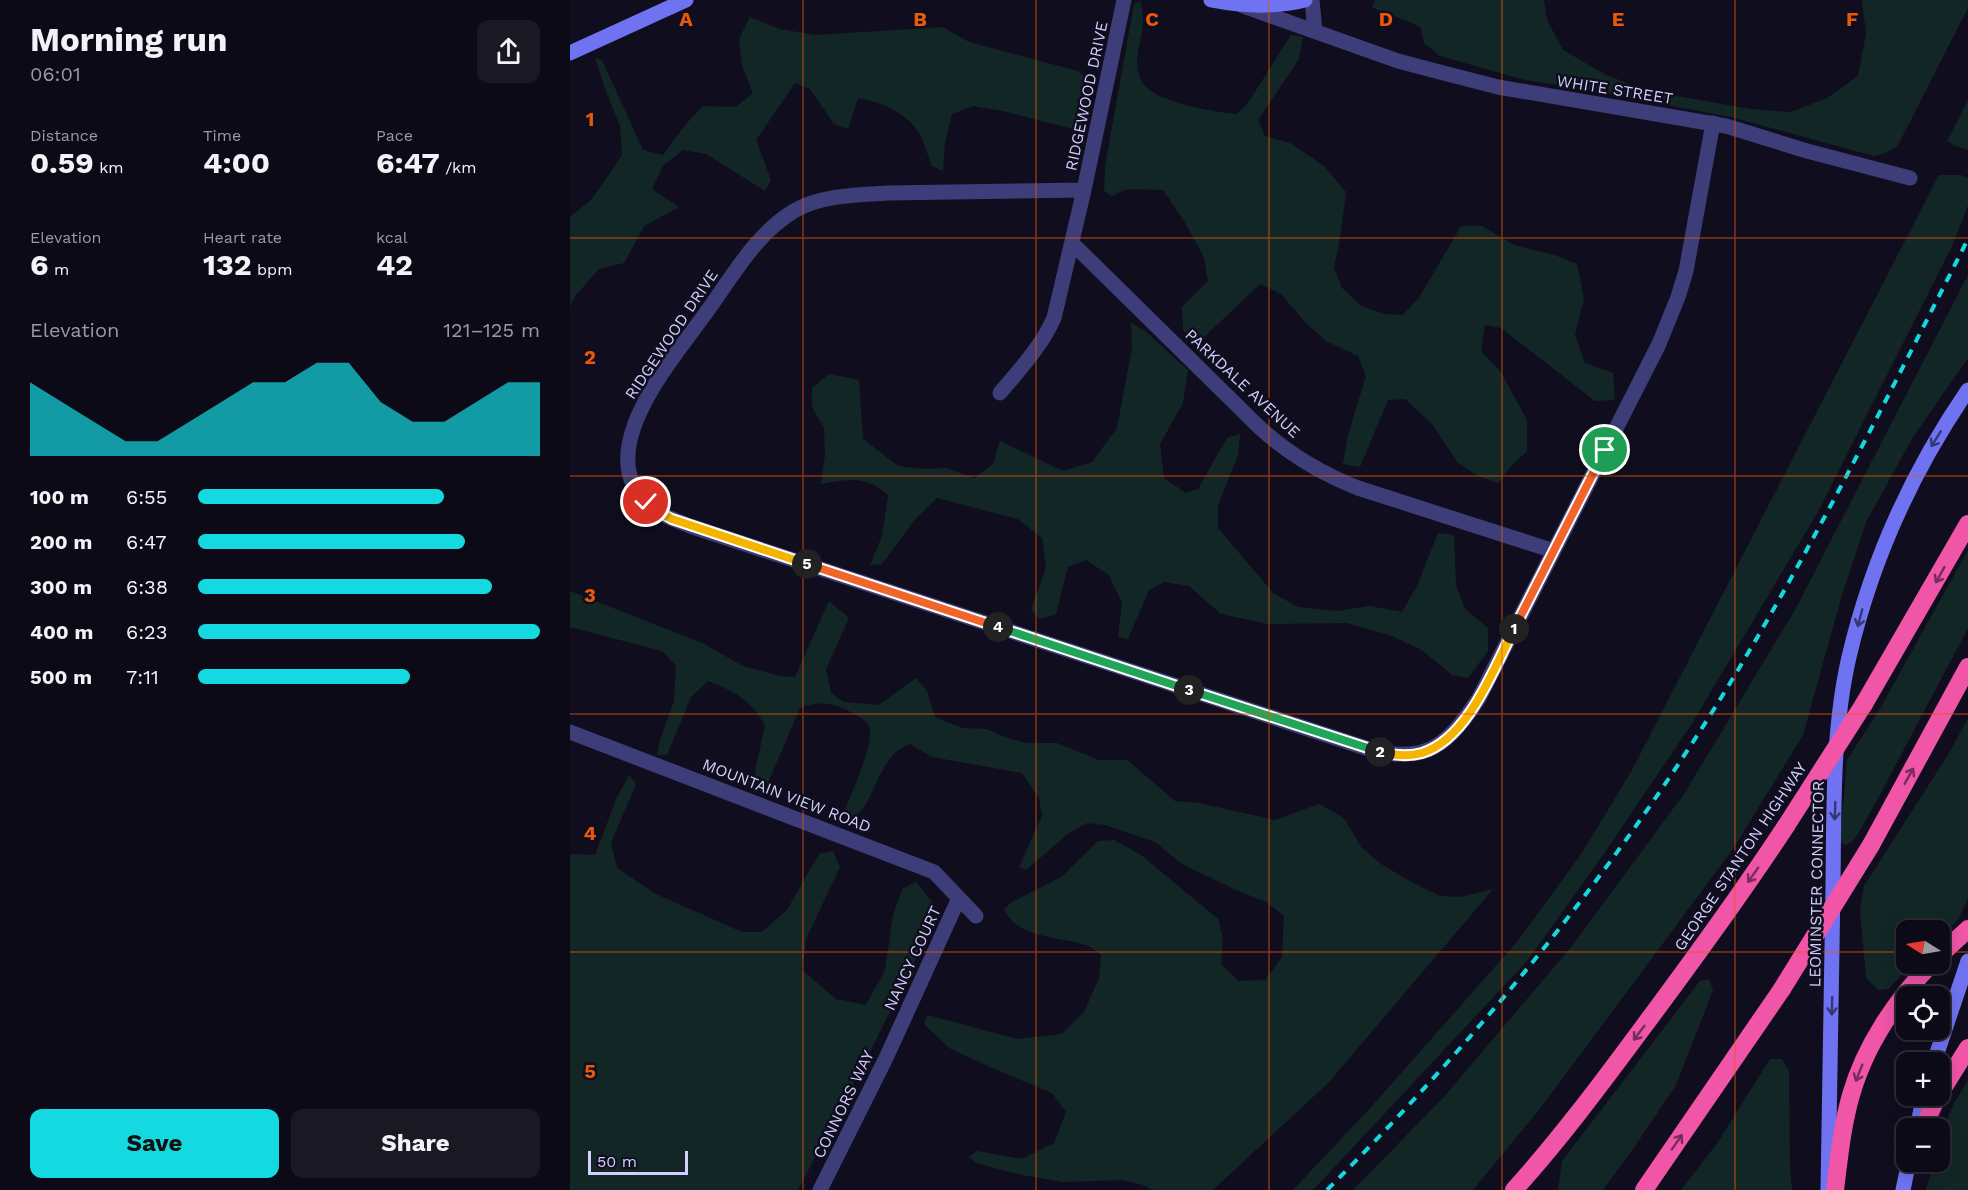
<!DOCTYPE html>
<html lang="en">
<head>
<meta charset="utf-8">
<style>
  :root { --surface:#0c0a16; --page:#1a1823; --text:#f1f3f6; --muted:#9a9aa1; --line:#2c2b35; --accent:#15d9e1 }
  body { margin:0; font-family:"Work Sans",sans-serif; background:var(--page); color:var(--text); height:100vh; display:flex; flex-direction:column; font-size:22px; white-space:nowrap }
  * { box-sizing:border-box; margin:0 }
  p { font-size:20px; color:var(--muted) }
  .icon { flex:none; width:33px; height:33px; fill:none; stroke:currentColor; stroke-width:2; stroke-linecap:round; stroke-linejoin:round }
  .map { position:relative; flex:1; overflow:hidden }
  .sheet { display:flex; flex-direction:column; background:var(--surface); width:570px }
  .sheet>* { flex:none }
  .needle { width:39px; rotate:281deg }
  .controls { position:absolute; left:1326px; top:920px; display:grid; gap:12px }
  .controls a { display:grid; place-items:center; width:54px; height:54px; border-radius:12px; background:var(--surface); box-shadow:0 3px 15px #0003,0 0 0 2px var(--line); font-size:30px }
  .scale { position:absolute; left:18px; bottom:15px; width:100px; box-sizing:border-box; padding-left:6px; border:3px solid #d1cffb; border-top:0; font-size:16px; line-height:21px; white-space:nowrap; color:#d1cffb; -webkit-text-stroke:4px #100e1e; paint-order:stroke }
  .pin { position:absolute; display:grid; place-items:center; width:51px; height:51px; color:#fff; margin:-26px; border:3px solid #fff; border-radius:50%; box-shadow:0 2px 6px #0007 }
  .km { position:absolute; width:30px; height:30px; margin:-15px; border-radius:50%; background:#222; color:#fff; font-size:16px; line-height:30px; text-align:center }
  .round { display:grid; place-items:center; flex:none; width:63px; height:63px; border-radius:12px; background:var(--page) }
  .head { display:flex; align-items:center; justify-content:space-between; height:102px; padding:0 30px }
  h1 { font-size:33px; font-weight:700; line-height:45px }
  .stats { display:grid; grid-template-columns:repeat(3,1fr); gap:9px; height:102px; padding:6px 30px }
  .stats div { display:grid; align-content:center }
  .stats b { font-size:30px; font-weight:700 }
  .stats small { font-size:16px; font-weight:400 }
  .stats p { font-size:16px }
  .chart { height:168px; padding:12px 30px }
  .chart p { display:flex; justify-content:space-between }
  .chart svg { width:100%; height:108px; margin-top:6px; fill:var(--accent); opacity:.7 }
  .cta { display:flex; gap:12px; margin-top:auto; padding:12px 30px }
  .cta a { flex:1; height:69px; border-radius:12px; background:var(--accent); color:#111; font-size:24px; font-weight:700; line-height:69px; text-align:center }
  .cta a+a { background:var(--page); color:var(--text) }
  ul { padding:0 30px; list-style:none; font-size:20px }
  li { display:grid; grid-template-columns:96px 72px 1fr; align-items:center; height:45px }
  li i { height:15px; border-radius:8px; background:var(--accent) }
  main { display:flex; flex:1; min-height:0 }
  .map>svg:first-child { display:block }
  .green { fill:#122725 }
  .lines { fill:none; stroke-linecap:round; stroke-linejoin:round }
  .minor { stroke:#3d3e79; stroke-width:15 }
  .secondary { stroke:#6f73f2; stroke-width:15 }
  .motorway { stroke:#f055a8; stroke-width:18 }
  .rail { stroke:#15d9e1; stroke-width:4; stroke-dasharray:9 8; stroke-linecap:butt }
  .motorway-bridge { stroke:#f055a8; stroke-width:18 }
  .oneway { stroke:#363673 }
  .oneway2 { stroke:#752e5c }
  .split-1-casing { stroke:#fff; stroke-width:12 }
  .split-2-casing { stroke:#fff; stroke-width:12 }
  .split-3-casing { stroke:#fff; stroke-width:12 }
  .split-4-casing { stroke:#fff; stroke-width:12 }
  .split-5-casing { stroke:#fff; stroke-width:12 }
  .split-6-casing { stroke:#fff; stroke-width:12 }
  .split-1 { stroke:#f0652b; stroke-width:8 }
  .split-2 { stroke:#f5b400; stroke-width:8 }
  .split-3 { stroke:#22a559; stroke-width:8 }
  .split-4 { stroke:#22a559; stroke-width:8 }
  .split-5 { stroke:#f0652b; stroke-width:8 }
  .split-6 { stroke:#f5b400; stroke-width:8 }
  .grid { fill:none; stroke:#e8590c; stroke-width:1.5; stroke-opacity:0.55 }
  .labels { text-anchor:middle; stroke-width:5; stroke-linejoin:round; paint-order:stroke }
  .street-label { font-size:16px; fill:#d1cffb; stroke:#100e1e }
  .grid-label { font-size:20px; text-anchor:middle; font-weight:bold; fill:#e8590c; stroke:#100e1e; stroke-width:5; stroke-linejoin:round; paint-order:stroke }
</style>
</head>
<body>
<main>
<section class="sheet">
<div class="head"><div><h1>Morning run</h1><p>06:01</p></div><a class="round"><svg class="icon" aria-label="share" viewBox="0 0 24 24"><path d="M12 15V3M7 8l5-5 5 5M5 13v7h14v-7"/></svg></a></div>
<div class="stats">
<div><p>Distance</p><b>0.59<small> km</small></b></div>
<div><p>Time</p><b>4:00</b></div>
<div><p>Pace</p><b>6:47<small> /km</small></b></div>
</div>
<div class="stats">
<div><p>Elevation</p><b>6<small> m</small></b></div>
<div><p>Heart rate</p><b>132<small> bpm</small></b></div>
<div><p>kcal</p><b>42</b></div>
</div>
<div class="chart"><p><span>Elevation</span>121–125 m</p>
<svg viewBox="0 0 160 44" preserveAspectRatio="none"><path d="M0 44V14L10 22L20 30L30 38L40 38L50 30L60 22L70 14L80 14L90 6L100 6L110 22L120 30L130 30L140 22L150 14L160 14V44z"/></svg>
</div>
<ul>
<li><b>100 m</b>6:55<i style="width:72%"></i></li>
<li><b>200 m</b>6:47<i style="width:78%"></i></li>
<li><b>300 m</b>6:38<i style="width:86%"></i></li>
<li><b>400 m</b>6:23<i style="width:100%"></i></li>
<li><b>500 m</b>7:11<i style="width:62%"></i></li>
</ul>
<div class="cta"><a>Save</a><a>Share</a></div>
</section>
<div class="map">
<svg width="1398" height="1190" viewBox="0 0 1398 1190">
  <rect width="100%" height="100%" fill="#100e1e"/>
  <!-- green -->
  <path class="green" d="M805 0H974L977 20 993 50 1036 75 1078 91 1181 109 1221 112 1257 98 1288 76 1296 34 1292 0H1398V8L1327 147 1313 154 1304 156 1165 118 1026 91 955 80 870 56 854 43 851 28C836 18 818 16 802 7Z
    M570 1C578 25 567 42 567 65 567 71 571 82 575 86 590 103 645 112 667 114L678 103 721 35 733 37 729 59 688 120 695 136 720 143 754 166 776 192 770 238 764 268 772 288 791 306 814 314 833 315 849 298 891 226H912L944 245 987 256 1007 264 1014 299 1005 335 1015 363 1043 373 1045 400 1025 401 931 328 915 325 911 351 931 372 957 420V451L941 466 928 483 908 476 888 463 863 425 835 399 818 400 790 467 773 464 778 435 796 376 788 356 756 341 736 323 711 294 690 284 632 339 613 331 612 307 638 281 634 257 614 221 593 190 557 189 542 196 534 191 535 166 564 4Z
    M180 17 209 29 246 35 373 27 399 42 508 71 524 85 511 127 499 128 433 111 403 106 382 114 375 143 373 171 362 166C357 154 354 140 347 130 335 112 308 101 288 98L278 129 264 124 240 89 225 83 186 140 201 180 195 191 136 154 113 150 93 166 82 189 109 207 74 226 54 263 29 269 6 295 0 307V217L22 199 52 155 50 126 34 86 25 58 32 60 73 150 93 155 115 125 133 106 166 107 183 93 172 66 169 39Z
    M1398 100V150L1386 146 1377 141Z
    M1369 175H1391L1398 178V205L1382 246 1249 510 1121 725 1035 852 958 960 745 1188 739 1190H723L802 1106 947 942 1012 853 1062 770Z
    M1398 275V358L1343 437 1296 522 1272 595 1233 735 1163 849 972 1106 903 1190H783L873 1098 1002 946 1114 794 1225 610Z
    M561 323 574 330 618 370 613 403 590 444 594 478 616 493 628 489 657 438 670 434 668 455 648 505V528L703 593 728 607 767 611 800 606 832 612 847 586 868 533 884 535 886 585 895 609 918 628V651L898 678 882 675 853 651 822 636 777 623 698 624 651 614 619 586 594 582 579 590 558 639 548 637 552 603 539 575 516 560 498 567 486 614 470 619 461 610 476 567 472 538 448 519 367 498 346 518 312 564 300 565 312 536 318 495C295 475 279 479 251 484L255 455 254 428 242 407V388L259 374 289 380 293 439 328 466 354 469 376 468 405 478 423 464 430 441 493 471 522 462 547 428 562 348Z
    M1398 550V628L1313 789 1285 839 1276 845 1270 842 1277 760 1311 707Z
    M0 591 132 643 173 666 209 676 225 677 259 601 279 618 256 669 261 693 274 702 309 705 346 678 357 691 365 717 392 728 417 729 437 738 457 743H487L529 760H557L605 801 629 803 705 820 749 804 774 818 791 847 811 864 843 883 870 896 890 897 923 889 759 1082 643 1190H583L573 1185 553 1180 493 1182 447 1174 407 1163 399 1157 407 1151 452 1159 484 1143 496 1112 482 1093 420 1067 379 1048 354 1024 358 1015 447 1039 492 1034 514 1012 529 978 531 955C527 952 521 947 516 945 489 936 447 939 434 909L442 902 491 877 528 841 544 840 571 855 648 919 653 939 651 964 668 981 695 980 712 957 714 916 696 902 666 890 612 864 585 842 535 825 517 823 499 833 456 870 449 867 472 816 469 798 452 773 362 757 340 744C311 754 308 789 291 811 288 814 283 817 280 820L274 812C280 797 308 737 298 724 294 719 281 712 275 709 259 702 245 702 230 708L197 785 186 786 185 771 195 726C182 700 164 691 138 681L121 697 97 755H87L90 740 104 701 106 666 92 651 0 627Z
    M1398 718V899L1388 919 1370 940V930H1336V963H1344L1318 989 1308 990 1296 978 1290 910 1294 886 1381 750Z
    M59 775 66 784 41 843 47 868 86 894 172 932H192L217 910 249 854 263 851 270 867 236 939 232 970 266 999 296 1005 315 970 323 915 332 889 346 882 363 903 357 936 304 1044 228 1190H0V854L25 855 47 797Z
    M1139 979 1143 990 1106 1085 1065 1146 1033 1190H988L992 1161 1130 981Z
    M1200 1059H1212L1219 1071 1220 1170 1222 1190H1111L1148 1142Z
    M1398 1080V1190H1356L1364 1161H1370L1371 1134 1383 1105Z"/>
  <g class="lines">
    <!-- minor -->
    <path class="minor" d="M554 0 514 190 317 193C287 195 251 195 224 211 185 234 161 279 135 314 101 362 12 460 87 511 97 518 109 521 120 526L799 749C857 765 878 745 909 698L1089 344 1108 297 1116 271 1143 123
      M742 0 745 31
      M673 6 828 61 862 70 928 87 1156 126 1237 151 1340 178
      M502 243 688 426C718 454 750 473 788 488L984 551
      M430 393C450 369 471 347 484 318L514 190
      M0 732 364 872 406 916
      M250 1190 316 1058 389 898"/>
    <!-- secondary -->
    <path class="secondary" d="M641 0C672 6 703 8 735 0
      M0 53 116 0
      M1364 1062 1398 961
      M1347 1128 1354 1095
      M1258 1190C1260 1089 1262 988 1263 887 1264 811 1262 731 1279 657 1302 559 1341 473 1398 390
      M1333 1190 1339 1161"/>
    <!-- motorway -->
    <path class="motorway" d="M1294 704 1398 524
      M1301 845 1398 667
      M1370 955 1398 929
      M1370 1093 1398 1048
      M1353 1128 1368 1095
      M944 1190C990 1139 1031 1084 1071 1030 1121 963 1170 896 1216 826
      M1074 1190 1212 989
      M1265 1190C1269 1158 1272 1126 1281 1095 1295 1046 1326 1000 1362 963"/>
    <!-- rail -->
    <path class="rail" d="M757 1190C907 1040 1043 873 1154 693 1244 546 1320 392 1398 239"/>
    <!-- motorway-bridge -->
    <path class="motorway-bridge" d="M1216 826 1294 704
      M1212 989 1301 845"/>
  </g>
  <!-- one-way arrows -->
  <defs><path id="oneway-shaft" d="M-6 0H5M1.5-3L5.5 0L1.5 3" fill="none" stroke-width="1.6" stroke-linecap="round" stroke-linejoin="round" transform="scale(1.5)"/></defs>
  <g class="oneway">
    <use href="#oneway-shaft" transform="translate(1366 439) rotate(122)"/>
    <use href="#oneway-shaft" transform="translate(1290 618) rotate(105)"/>
    <use href="#oneway-shaft" transform="translate(1265 811) rotate(92)"/>
    <use href="#oneway-shaft" transform="translate(1262 1006) rotate(91)"/>
  </g>
  <g class="oneway2">
    <use href="#oneway-shaft" transform="translate(1370 575) rotate(119)"/>
    <use href="#oneway-shaft" transform="translate(1339 776) rotate(-61)"/>
    <use href="#oneway-shaft" transform="translate(1183 875) rotate(125)"/>
    <use href="#oneway-shaft" transform="translate(1069 1033) rotate(127)"/>
    <use href="#oneway-shaft" transform="translate(1289 1073) rotate(112)"/>
    <use href="#oneway-shaft" transform="translate(1107 1142) rotate(-55)"/>
  </g>
  <g class="lines">
    <defs>
      <path id="split-1" d="M944 629 1035 450"/>
      <path id="split-2" d="M810 752C823 755 838 757 852 753 898 739 924 668 944 629"/>
      <path id="split-3" d="M619 690 810 752"/>
      <path id="split-4" d="M428 627 619 690"/>
      <path id="split-5" d="M237 564 428 627"/>
      <path id="split-6" d="M76 502 85 510 102 519 237 564"/>
    </defs>
    <!-- split-1 casing -->
    <use href="#split-1" class="split-1-casing"/>
    <!-- split-2 casing -->
    <use href="#split-2" class="split-2-casing"/>
    <!-- split-3 casing -->
    <use href="#split-3" class="split-3-casing"/>
    <!-- split-4 casing -->
    <use href="#split-4" class="split-4-casing"/>
    <!-- split-5 casing -->
    <use href="#split-5" class="split-5-casing"/>
    <!-- split-6 casing -->
    <use href="#split-6" class="split-6-casing"/>
    <!-- split-1 -->
    <use href="#split-1" class="split-1"/>
    <!-- split-2 -->
    <use href="#split-2" class="split-2"/>
    <!-- split-3 -->
    <use href="#split-3" class="split-3"/>
    <!-- split-4 -->
    <use href="#split-4" class="split-4"/>
    <!-- split-5 -->
    <use href="#split-5" class="split-5"/>
    <!-- split-6 -->
    <use href="#split-6" class="split-6"/>
  </g>
  <!-- grid -->
  <path class="grid" d="M233 0V1190M466 0V1190M699 0V1190M932 0V1190M1165 0V1190M0 238H1398M0 476H1398M0 714H1398M0 952H1336M1370 952H1398"/>
  <g class="labels">
    <!-- street labels -->
    <g class="street-label">
      <text transform="translate(1045 89) rotate(9)" y="6">WHITE STREET</text>
      <text transform="translate(516 96) rotate(-78)" y="6">RIDGEWOOD DRIVE</text>
      <text transform="translate(101 334) rotate(-56)" y="6">RIDGEWOOD DRIVE</text>
      <text transform="translate(673 383) rotate(43)" y="6">PARKDALE AVENUE</text>
      <text transform="translate(217 795) rotate(21)" y="6">MOUNTAIN VIEW ROAD</text>
      <text transform="translate(1170 856) rotate(-56)" y="6">GEORGE STANTON HIGHWAY</text>
      <text transform="translate(1246 884) rotate(-89)" y="6">LEOMINSTER CONNECTOR</text>
      <text transform="translate(342 958) rotate(-65)" y="6">NANCY COURT</text>
      <text transform="translate(273 1104) rotate(-64)" y="6">CONNORS WAY</text>
    </g>
  </g>
  <g class="grid-label">
    <text x="116" y="26">A</text>
    <text x="350" y="26">B</text>
    <text x="582" y="26">C</text>
    <text x="816" y="26">D</text>
    <text x="1048" y="26">E</text>
    <text x="1282" y="26">F</text>
    <text x="20" y="126">1</text>
    <text x="20" y="364">2</text>
    <text x="20" y="602">3</text>
    <text x="20" y="840">4</text>
    <text x="20" y="1078">5</text>
  </g>
</svg>
<div class="controls">
<a><svg class="needle" viewBox="-14 -14 28 28"><path d="M0-13l5 13h-10z" fill="#e53935"/><path d="M0 13l5-13h-10z" fill="#9a9aa1"/></svg></a>
<a><svg class="icon" aria-label="locate" viewBox="0 0 24 24"><circle cx="12" cy="12" r="6"/><path d="M12 2v4M12 18v4M2 12h4M18 12h4"/></svg></a>
<a>+</a>
<a>−</a>
</div>
<div class="scale">50 m</div>
<div class="pin" style="left:1035px;top:450px;background:#1e9e55"><svg class="icon" aria-label="arrive" viewBox="0 0 24 24"><path d="M6 21V4h12l-3 4 3 4H6"/></svg></div>
<div class="pin" style="left:76px;top:502px;background:#d93025"><svg class="icon" aria-label="check" viewBox="0 0 24 24"><path d="M5 12l5 5 9-10"/></svg></div>
<b class="km" style="left:944px;top:629px">1</b>
<b class="km" style="left:810px;top:752px">2</b>
<b class="km" style="left:619px;top:690px">3</b>
<b class="km" style="left:428px;top:627px">4</b>
<b class="km" style="left:237px;top:564px">5</b>
</div>
</main>
</body>
</html>
